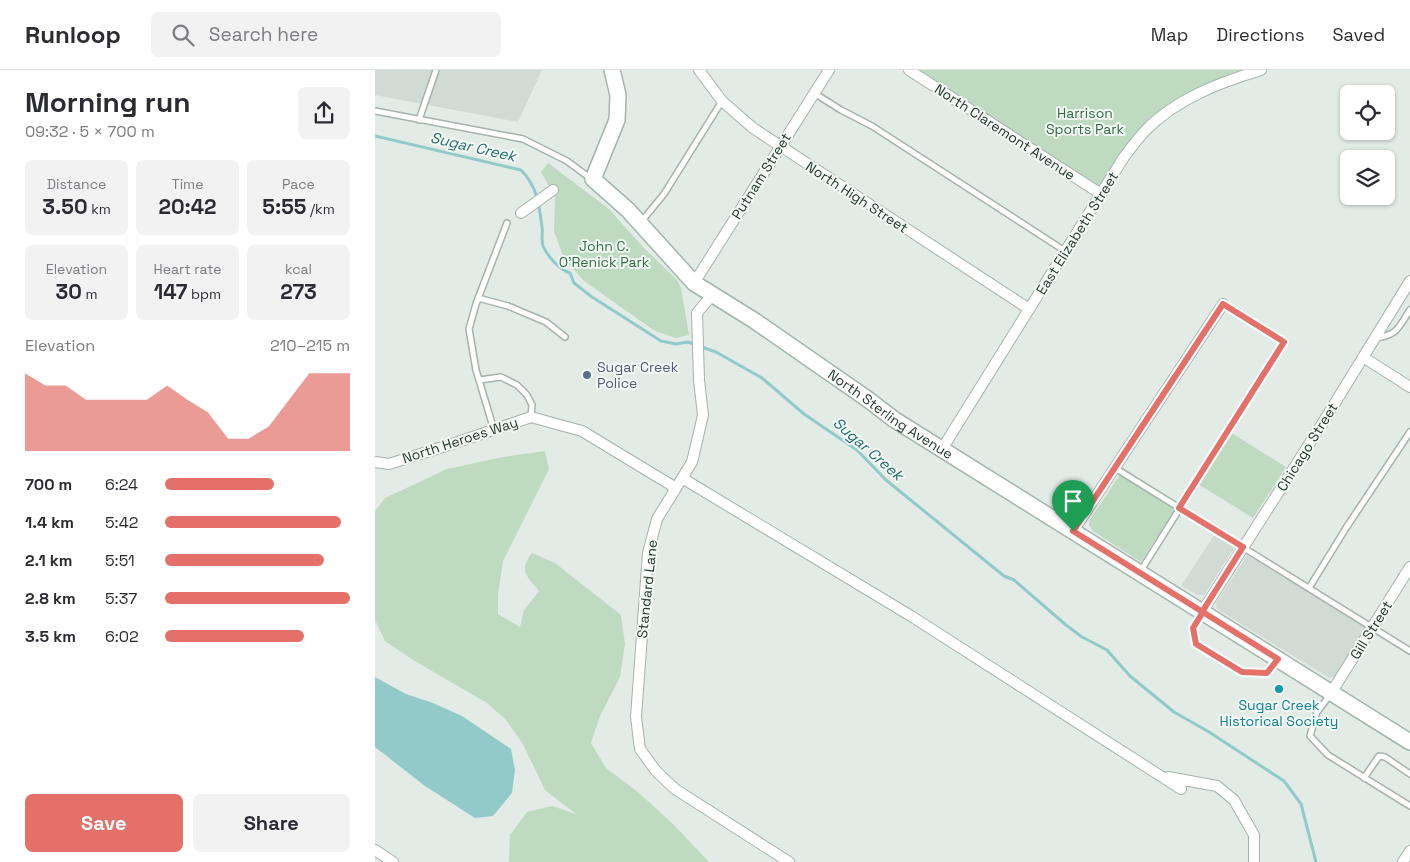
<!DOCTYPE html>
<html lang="en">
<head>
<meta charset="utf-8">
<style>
  :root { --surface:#fff; --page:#f2f2f3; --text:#2b2b33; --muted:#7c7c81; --line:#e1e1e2; --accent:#e37169 }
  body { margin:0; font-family:"Space Grotesk",sans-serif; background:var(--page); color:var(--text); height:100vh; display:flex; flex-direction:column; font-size:19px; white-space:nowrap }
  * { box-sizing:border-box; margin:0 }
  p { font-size:16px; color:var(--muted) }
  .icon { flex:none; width:28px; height:28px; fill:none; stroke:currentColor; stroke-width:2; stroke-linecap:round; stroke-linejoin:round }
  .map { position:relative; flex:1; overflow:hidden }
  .side { display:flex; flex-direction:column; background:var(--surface); width:375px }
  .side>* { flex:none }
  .fabs { position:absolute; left:965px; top:15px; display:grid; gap:10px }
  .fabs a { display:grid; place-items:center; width:55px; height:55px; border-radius:8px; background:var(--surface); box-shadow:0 1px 4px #0004; font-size:25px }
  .pin { position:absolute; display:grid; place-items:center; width:42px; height:42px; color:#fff; margin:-51px -21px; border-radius:50% 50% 50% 0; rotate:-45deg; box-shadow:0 0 5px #0007 }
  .pin .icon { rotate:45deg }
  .round { display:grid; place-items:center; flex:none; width:52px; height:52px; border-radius:8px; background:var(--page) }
  .overview { display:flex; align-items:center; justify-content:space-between; height:85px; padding:0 25px }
  h1 { font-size:28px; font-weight:700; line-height:38px }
  .figures { display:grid; grid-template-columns:repeat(3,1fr); gap:8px; height:85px; padding:5px 25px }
  .figures div { display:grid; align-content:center; border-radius:8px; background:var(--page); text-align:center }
  .figures b { font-size:21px; font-weight:700 }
  .figures small { font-size:14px; font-weight:400 }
  .figures p { font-size:14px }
  .chart { height:140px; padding:10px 25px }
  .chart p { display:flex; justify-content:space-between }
  .chart svg { width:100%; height:90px; margin-top:5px; fill:var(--accent); opacity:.7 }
  .primary-button { display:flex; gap:10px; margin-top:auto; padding:10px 25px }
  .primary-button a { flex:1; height:58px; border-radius:8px; background:var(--accent); color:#fff; font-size:20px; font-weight:700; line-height:58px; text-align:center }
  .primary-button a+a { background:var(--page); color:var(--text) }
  ul { padding:0 25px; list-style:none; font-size:16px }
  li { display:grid; grid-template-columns:80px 60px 1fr; align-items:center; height:38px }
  li i { height:12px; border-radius:6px; background:var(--accent) }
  header { display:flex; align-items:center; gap:30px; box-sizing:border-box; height:70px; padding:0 25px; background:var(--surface); border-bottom:1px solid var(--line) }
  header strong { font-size:24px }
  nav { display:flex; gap:28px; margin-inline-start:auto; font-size:18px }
  .search { width:350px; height:45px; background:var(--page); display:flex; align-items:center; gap:12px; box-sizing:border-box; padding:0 18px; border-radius:8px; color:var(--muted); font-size:19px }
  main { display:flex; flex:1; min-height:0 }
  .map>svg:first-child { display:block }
  .built { fill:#d1dbd5 }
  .green { fill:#bedac1 }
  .water { fill:#91cac9 }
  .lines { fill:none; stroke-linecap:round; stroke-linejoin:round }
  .stream { stroke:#91cac9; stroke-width:3 }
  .lane-casing { stroke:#a6b2ac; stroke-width:8 }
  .street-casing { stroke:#a6b2ac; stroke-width:12 }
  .secondary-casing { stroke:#a2b6ac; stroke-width:18 }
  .lane { stroke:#fff; stroke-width:5 }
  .street { stroke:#fff; stroke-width:10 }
  .secondary { stroke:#fff; stroke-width:15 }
  .route-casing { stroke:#fff; stroke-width:10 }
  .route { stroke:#e37169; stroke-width:6 }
  .service-dot { fill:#5c6f8a; stroke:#f3f8f5; stroke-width:2 }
  .culture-dot { fill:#0f9aa8; stroke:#f3f8f5; stroke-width:2 }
  .labels { text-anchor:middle; stroke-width:4; stroke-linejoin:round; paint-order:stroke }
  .park-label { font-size:14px; fill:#336d3f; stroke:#f3f8f5 }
  .street-label { font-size:14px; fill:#243a31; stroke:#f3f8f5 }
  .service-label { font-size:14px; fill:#4e5e75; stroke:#f3f8f5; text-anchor:start }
  .culture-label { font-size:14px; fill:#0d838f; stroke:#f3f8f5 }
  .water-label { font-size:15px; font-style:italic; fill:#25706f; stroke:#f3f8f5 }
</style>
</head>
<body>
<header>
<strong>Runloop</strong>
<div class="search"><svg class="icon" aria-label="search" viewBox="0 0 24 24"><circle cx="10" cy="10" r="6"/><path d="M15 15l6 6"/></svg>Search here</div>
<nav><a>Map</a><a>Directions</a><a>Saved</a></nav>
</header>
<main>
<section class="side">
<div class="overview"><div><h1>Morning run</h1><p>09:32 · 5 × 700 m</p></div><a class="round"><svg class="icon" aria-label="share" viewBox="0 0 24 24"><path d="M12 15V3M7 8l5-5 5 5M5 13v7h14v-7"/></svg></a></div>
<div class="figures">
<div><p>Distance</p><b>3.50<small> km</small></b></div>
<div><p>Time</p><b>20:42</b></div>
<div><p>Pace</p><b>5:55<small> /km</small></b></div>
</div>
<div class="figures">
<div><p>Elevation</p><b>30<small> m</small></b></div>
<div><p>Heart rate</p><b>147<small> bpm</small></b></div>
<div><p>kcal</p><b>273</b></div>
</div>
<div class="chart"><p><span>Elevation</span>210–215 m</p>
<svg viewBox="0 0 160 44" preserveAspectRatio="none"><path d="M0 44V6L10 12L20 12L30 19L40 19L50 19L60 19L70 12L80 19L90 25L100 38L110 38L120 32L130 19L140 6L150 6L160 6V44z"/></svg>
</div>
<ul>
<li><b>700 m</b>6:24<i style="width:59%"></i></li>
<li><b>1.4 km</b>5:42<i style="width:95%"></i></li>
<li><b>2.1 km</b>5:51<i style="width:86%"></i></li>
<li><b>2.8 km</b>5:37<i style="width:100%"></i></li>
<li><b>3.5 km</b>6:02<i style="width:75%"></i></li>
</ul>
<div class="primary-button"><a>Save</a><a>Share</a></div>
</section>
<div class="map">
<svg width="1035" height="792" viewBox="0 0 1035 792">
  <rect width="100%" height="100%" fill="#e3ebe6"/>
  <!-- built -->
  <path class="built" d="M0 0H167L143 52 0 25Z
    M840 464 860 477 829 525H822L806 516Z
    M872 485 992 556 960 606 954 608 842 539 841 533Z"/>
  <!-- green -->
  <path class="green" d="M534 0H886L817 27 771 59 726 124Z
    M173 93 234 139 268 177 302 210 306 218 314 265 301 268 280 261 209 211 189 189 179 161 180 127 166 102Z
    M855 362 911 397 878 448 823 414Z
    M170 381 174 399 128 491 123 525V544L145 557 149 540 164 521C152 506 143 501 157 483L180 493 246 545 250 574 245 607 225 646 216 673 231 698 263 722 298 754 334 792H134L135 765 152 742 177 736 201 744 170 720 148 674 131 650 112 633 38 590 10 571 0 550V441L10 428 72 399 128 387Z
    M746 403 801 438 766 492 718 461 714 455 715 450Z"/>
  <!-- water -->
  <path class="water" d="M0 607 31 624 58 633 87 646 136 679 140 700 137 723 118 746 100 748 50 716 0 677Z"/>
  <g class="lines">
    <!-- stream -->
    <path class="stream" d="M0 66 146 100C162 116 164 134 167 157 168 162 166 170 168 176 173 187 184 199 195 203L199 213 217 227 286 271 301 274 313 272 341 282 387 308 429 344 482 380 511 410 629 506 639 510 691 555 707 567 732 580 755 606 799 642 834 662 909 711 926 734 941 792"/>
    <defs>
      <path id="lane" d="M439 23 466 40 497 56 690 181
        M0 41 148 69 192 91 215 108
        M44 50 61 0
        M266 152 289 124 347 31
        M103 228 133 236 171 252 190 267
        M1000 268C1023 265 1023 258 1035 240
        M104 310 126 307 142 315 152 325 157 335 156 347
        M119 360 101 300 94 259 101 234 132 153
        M740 398 1035 581
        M765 502 909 272 848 234
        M934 518 971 458 1035 362
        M827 544 818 558 821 574 867 602 892 603 901 591
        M955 625 942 642 935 666 953 685 1035 736
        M989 708 1004 686 1010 687 1035 704"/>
      <path id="street" d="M324 0 347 31 378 58 654 239
        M534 0 726 124
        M146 143 178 120
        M319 213 454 0
        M337 225 322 243 324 310 328 345 322 371 317 392 282 449 273 483 261 647 265 679 281 701 300 719 414 792
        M988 287 1035 317
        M567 379 749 87C756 78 763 68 771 60 801 29 846 12 886 0
        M0 392 14 394 80 373 156 347 207 361 301 418
        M307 408 536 546 806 719
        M698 461 848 234
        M827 542 947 354 1035 211
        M956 623 1035 497
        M793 707 842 716 859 730 879 765V792
        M0 780 18 792
        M1028 792 1035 781"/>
      <g id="secondary">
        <path id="s1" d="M237 0 243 25 242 50 218 109 253 140 319 213 380 251 491 328 520 350 1035 672"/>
      </g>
    </defs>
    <!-- lane casing -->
    <use href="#lane" class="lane-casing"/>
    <!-- street casing -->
    <use href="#street" class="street-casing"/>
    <!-- secondary casing -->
    <use href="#secondary" class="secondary-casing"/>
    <!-- lane -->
    <use href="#lane" class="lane"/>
    <!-- street -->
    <use href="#street" class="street"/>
    <!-- secondary -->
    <use href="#secondary" class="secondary"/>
  </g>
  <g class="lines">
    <defs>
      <path id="route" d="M698 461C766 504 835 546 903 589L892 603 867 602 821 574 818 558 828 542H827L868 477 804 438 909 272 848 234 698 461"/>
    </defs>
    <!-- route casing -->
    <use href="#route" class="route-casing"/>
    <!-- route -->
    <use href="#route" class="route"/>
  </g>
  <!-- markers -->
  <circle class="service-dot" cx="212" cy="305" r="5"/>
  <circle class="culture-dot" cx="904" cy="619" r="5"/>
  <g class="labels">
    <!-- park labels -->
    <g class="park-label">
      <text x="710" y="48">Harrison<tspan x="710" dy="16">Sports Park</tspan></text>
      <text x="229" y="181">John C.<tspan x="229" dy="16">O'Renick Park</tspan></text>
    </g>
    <!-- street labels -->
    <g class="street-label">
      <text transform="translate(630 62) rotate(33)" y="5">North Claremont Avenue</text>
      <text transform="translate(386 106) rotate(-58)" y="5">Putnam Street</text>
      <text transform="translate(482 127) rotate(33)" y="5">North High Street</text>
      <text transform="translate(702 163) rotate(-58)" y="5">East Elizabeth Street</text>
      <text dy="5" stroke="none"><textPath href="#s1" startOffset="496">North Sterling Avenue</textPath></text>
      <text transform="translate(85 370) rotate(-18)" y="5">North Heroes Way</text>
      <text transform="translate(932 377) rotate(-58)" y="5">Chicago Street</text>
      <text transform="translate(272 519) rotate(-84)" y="5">Standard Lane</text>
      <text transform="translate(996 560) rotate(-58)" y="5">Gill Street</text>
    </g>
    <!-- service labels -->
    <g class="service-label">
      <text x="222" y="302">Sugar Creek<tspan x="222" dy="16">Police</tspan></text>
    </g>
    <!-- culture labels -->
    <g class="culture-label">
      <text x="904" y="640">Sugar Creek<tspan x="904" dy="16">Historical Society</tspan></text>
    </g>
    <!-- water labels -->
    <g class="water-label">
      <text transform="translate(98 77) rotate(13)" y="5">Sugar Creek</text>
      <text transform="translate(493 379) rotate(41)" y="5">Sugar Creek</text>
    </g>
  </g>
</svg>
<div class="fabs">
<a><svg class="icon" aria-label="locate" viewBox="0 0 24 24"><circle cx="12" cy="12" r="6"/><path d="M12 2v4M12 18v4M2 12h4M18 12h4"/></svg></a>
<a><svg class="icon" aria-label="layers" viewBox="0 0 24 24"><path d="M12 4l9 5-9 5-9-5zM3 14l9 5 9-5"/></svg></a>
</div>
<div class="pin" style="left:698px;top:461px;background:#1e9e55"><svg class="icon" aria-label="arrive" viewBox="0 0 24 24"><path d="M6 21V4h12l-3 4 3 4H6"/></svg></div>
</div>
</main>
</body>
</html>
